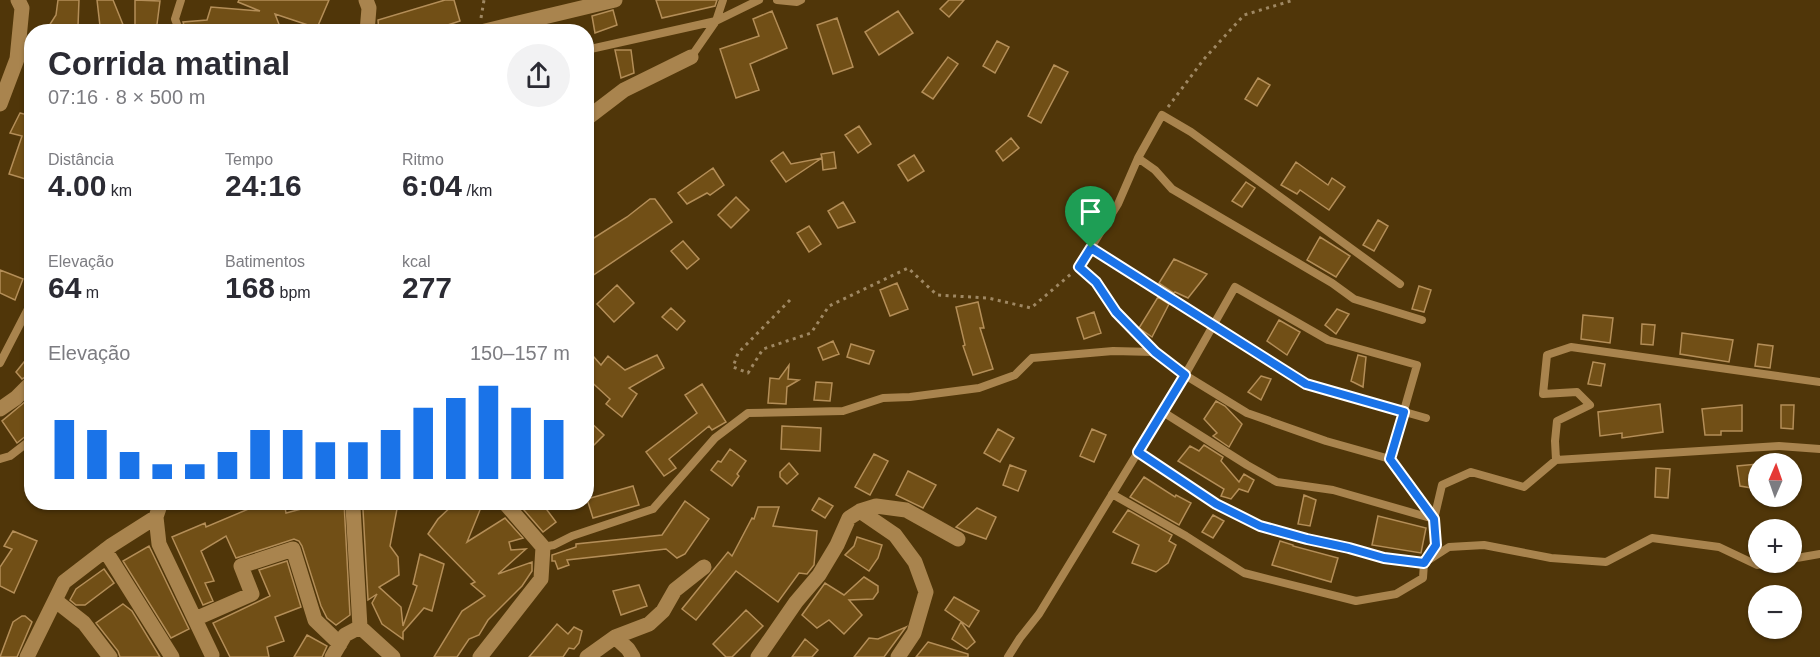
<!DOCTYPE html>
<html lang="pt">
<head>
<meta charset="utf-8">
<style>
  :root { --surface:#fff; --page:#f2f2f3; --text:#2b2b33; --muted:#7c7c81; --accent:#1a73e8 }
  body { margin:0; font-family:Arial,sans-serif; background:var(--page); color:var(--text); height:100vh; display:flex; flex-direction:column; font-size:22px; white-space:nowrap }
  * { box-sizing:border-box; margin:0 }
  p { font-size:20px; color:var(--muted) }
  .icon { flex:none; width:33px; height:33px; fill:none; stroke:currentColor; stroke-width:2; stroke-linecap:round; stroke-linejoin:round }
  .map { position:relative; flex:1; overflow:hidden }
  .drawer { position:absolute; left:24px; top:24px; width:570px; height:486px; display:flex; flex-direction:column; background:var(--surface); border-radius:24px; box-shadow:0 2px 4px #0004 }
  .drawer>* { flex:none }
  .needle { width:39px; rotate:2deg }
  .fabs { position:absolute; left:1748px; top:453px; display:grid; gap:12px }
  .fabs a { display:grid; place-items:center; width:54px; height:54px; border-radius:50%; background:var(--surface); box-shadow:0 2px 4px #0004; font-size:30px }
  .pin { position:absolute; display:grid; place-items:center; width:51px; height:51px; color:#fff; margin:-62px -26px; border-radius:50% 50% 50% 0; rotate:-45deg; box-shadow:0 0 6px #0007 }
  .pin .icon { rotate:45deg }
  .round { display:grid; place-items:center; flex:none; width:63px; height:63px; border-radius:32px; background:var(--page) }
  .headline { display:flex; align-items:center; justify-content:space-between; height:102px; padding:0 24px }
  h1 { font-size:33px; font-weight:700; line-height:45px }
  .stats { display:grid; grid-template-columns:repeat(3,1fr); gap:9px; height:102px; padding:6px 24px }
  .stats div { display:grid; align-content:center }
  .stats b { font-size:30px; font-weight:700 }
  .stats small { font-size:16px; font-weight:400 }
  .stats p { font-size:16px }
  .chart { height:168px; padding:12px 24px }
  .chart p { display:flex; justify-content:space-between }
  .chart svg { width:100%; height:108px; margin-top:6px; stroke:var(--accent); stroke-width:6 }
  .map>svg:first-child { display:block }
  .building { fill:#714f16; stroke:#b48e58; stroke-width:1.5 }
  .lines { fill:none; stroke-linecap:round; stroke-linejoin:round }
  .path { stroke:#9f8863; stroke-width:3; stroke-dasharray:3 4.5; stroke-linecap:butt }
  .service { stroke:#a9844e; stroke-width:8 }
  .minor { stroke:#a9844e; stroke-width:15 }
  .route-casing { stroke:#fff; stroke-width:12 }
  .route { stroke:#1a73e8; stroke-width:8 }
</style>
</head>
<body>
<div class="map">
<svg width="1820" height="657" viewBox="0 0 1820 657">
  <rect width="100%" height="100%" fill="#503609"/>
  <!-- building -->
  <path class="building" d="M58 0H79L78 26 76 32H45L56 15Z
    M97 0H113L126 32H103L100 26Z
    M135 0 160 1 156 32H135Z
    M239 0H329L317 28 275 14 282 32H186L183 22 207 20 211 7 260 11 238 2Z
    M445 0H454L460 21 426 32H379L378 20Z
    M656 0H717L715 6 662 18Z
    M949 0H964L949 17 940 9Z
    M613 10 617 25 595 33 592 16Z
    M772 11 787 48 750 64 759 90 736 98 720 49 759 36 753 19Z
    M898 11 913 33 879 55 865 32Z
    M837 18 853 67 833 74 817 25Z
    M997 41 1009 47 995 73 983 66Z
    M615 50H631L634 73 621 78Z
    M948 57 958 64 933 99 922 92Z
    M1054 65 1068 72 1041 123 1028 116Z
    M1258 78 1270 85 1257 106 1245 99Z
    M20 113 32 116V181L9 174 22 136 10 133Z
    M859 126 871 144 858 153 845 135Z
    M1011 138 1019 148 1003 161 996 151Z
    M783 152 791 164 822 158 821 154 834 152 836 168 823 170 822 158 786 182 771 161Z
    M914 155 924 171 908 181 898 165Z
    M1296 162 1328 185 1332 178 1345 187 1329 210 1300 190 1297 194 1281 185Z
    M713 168 724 185 710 195 707 193 687 204 678 193Z
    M1246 182 1255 188 1242 207 1232 201Z
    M736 197 749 210 731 228 718 215Z
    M650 199H655L672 222 586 280V243L627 217Z
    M843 202 855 222 838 228 828 211Z
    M1378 220 1388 226 1374 251 1363 245Z
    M809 226 821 244 809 252 797 233Z
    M1320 237 1350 256 1336 277 1307 260Z
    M683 241 699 259 687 269 671 251Z
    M1174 259 1207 274 1188 298 1175 292 1174 293 1159 283Z
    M0 270 23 279 15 300 0 293Z
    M897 283 908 309 890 316 880 290Z
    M617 285 634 303 614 322 597 304Z
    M1419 286 1431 290 1424 312 1412 309Z
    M1158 297 1169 304 1152 337 1139 328Z
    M978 302 984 328H980L993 369 973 375 963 346 965 345 956 307Z
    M671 308 685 321 677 330 662 317Z
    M1337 309 1349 314 1336 334 1325 325Z
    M1094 312 1101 333 1084 339 1077 318Z
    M1583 315 1613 318 1610 343 1581 339Z
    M1279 320 1300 332 1287 355 1267 341Z
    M1642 324 1655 325 1653 345 1641 344Z
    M1682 333 1733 340 1729 362 1680 354Z
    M833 341 839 354 823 360 818 348Z
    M851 344 874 351 869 364 847 357Z
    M1758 344 1773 346 1770 368 1755 366Z
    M586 348 601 365 608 356 625 370 657 355 664 368 629 388 637 394 622 417 606 404 610 399 586 377Z
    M32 352V373L22 379 16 372Z
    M1358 355 1366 357 1363 387 1351 381Z
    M1593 362 1605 364 1601 386 1588 384Z
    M789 365 788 379 799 380 787 387 786 404 768 403 770 378 779 379Z
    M1261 376 1271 379 1261 400 1248 392Z
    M816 382 832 383 830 401 814 400Z
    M702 384 726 422 712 430 709 426 669 459 676 468 664 476 646 452 697 413 685 395Z
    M32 396V431L17 443 2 421Z
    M1216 401 1225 406 1242 424 1229 447 1213 436 1217 433 1204 419Z
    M1660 404 1663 432 1622 438V433L1600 436 1598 412Z
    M1742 405V431H1721V435H1705L1702 409Z
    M1781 405H1794L1793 429 1781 428Z
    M586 418 604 435 593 446 586 440Z
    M782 426 821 428 820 451 781 449Z
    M998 429 1014 438 1000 462 984 453Z
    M1092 429 1106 435 1094 462 1080 456Z
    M1204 445 1223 457 1221 461 1239 482 1244 474 1254 480 1248 492 1239 489 1231 499 1221 496 1224 489 1178 461 1190 446 1199 451Z
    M730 449 746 461 737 474 739 476 732 486 711 470 718 461 721 462Z
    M874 454 888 461 870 495 855 487Z
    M789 463 798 474 787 484 780 477V472Z
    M1758 464V489L1740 486 1737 466Z
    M1010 465 1026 471 1018 491 1003 485Z
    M1656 468 1670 469 1668 498 1655 497Z
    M908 471 936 485 923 508 896 495Z
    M1144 477 1175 497 1176 495 1191 503 1179 525 1130 497Z
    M633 486 639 505 593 518 587 499Z
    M1304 495 1316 500 1310 526 1298 524Z
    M819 498 833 506 825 518 812 510Z
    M685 501 709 519 685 554 677 558 666 549 567 560 569 565 558 569 555 561H552V555L576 547V544L662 535Z
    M265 502H284L286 513 328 502H344L350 615 336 625 327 618 321 606 302 546 299 541 294 539 236 558 226 536 201 551 214 581 205 583 213 601 203 605 172 537 205 523 206 527Z
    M456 502H471L480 510 467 542 505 518 523 538 509 542 511 550 526 549 498 574 532 562V571L522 586 488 620 479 635 469 639 457 657H434L462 611 485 596 471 584 475 582 428 534 438 519Z
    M517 502H541L556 522 543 532Z
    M365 507 397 509 390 546 398 557 399 575 379 587 401 607 403 626 417 586 413 584 420 554 444 564 432 611 424 608 403 632V639L382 624 372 603 377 594 368 600 363 510Z
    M758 507H779L773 526 817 531 814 565 807 574 799 573 778 602 736 571 696 620 682 609 728 552 732 556 752 518 754 519Z
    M977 508 996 517 986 539 964 531 956 527Z
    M1128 510 1172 535 1169 541 1176 545 1168 563 1156 572 1132 563 1139 545 1113 532Z
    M1213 515 1224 521 1213 538 1202 532Z
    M1378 516 1426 528 1421 553 1372 545Z
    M13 531 37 541 14 593 0 586V567L12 549 4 546Z
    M857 537 882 545 878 558 869 571 845 555 854 546Z
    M1280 541 1293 545V546L1338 558 1331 582 1272 565Z
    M149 546 189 629 171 638 123 561Z
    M287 561 301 607 275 617 284 641 267 647 269 657H230L213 623 270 596 259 570Z
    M104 569 114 583 85 605H76L70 600 76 589Z
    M864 577 878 586V592L873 599 849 600 862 615 844 634 829 620 817 628 802 615 825 583 844 595Z
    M639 585 647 606 621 615 613 591Z
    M954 597 979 611 969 627 945 610Z
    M123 604 132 611 160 657H120L118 651 96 623Z
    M746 610 763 626 732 657H726L713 644Z
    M22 616H25L32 622 17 657H0L13 622Z
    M961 622 975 642 967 649 952 639Z
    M557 624 568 634 574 627 582 631 579 643 574 649 569 648 563 657H529Z
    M906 627 884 657H854L869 638 878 639Z
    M307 635 327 646 322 657H294Z
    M805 639 818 650 812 657H792Z
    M928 642 968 654V657H916Z"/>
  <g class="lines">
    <!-- path -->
    <path class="path" d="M481 18 484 0
      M1168 107 1204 59 1244 15 1294 0
      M790 300 738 353 733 367 748 373 763 349 811 333 829 306 908 268 937 295 988 298 1031 308 1071 274"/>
    <!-- service -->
    <path class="service" d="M723 0 716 21 759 0
      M777 0 797 2 801 0
      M180 32 175 19 181 0
      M586 50 716 21 691 57
      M1138 158 1162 115 1191 132 1400 284
      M1091 247 1306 384 1426 418
      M1154 352 1116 312 1096 282 1079 267 1118 204 1138 158 1155 170 1172 189 1332 283 1354 299 1422 320
      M0 363 32 301
      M1163 412 1247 465 1277 482 1333 490 1434 519 1435 545 1424 563 1449 547 1484 545 1551 558 1606 562 1652 538 1719 547 1757 565 1772 562
      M0 459 10 456 32 439
      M1390 459 1417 365 1328 340 1235 287 1185 375 1247 413 1326 441 1390 459 1434 519
      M1556 460 1555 441 1557 421 1590 405 1577 392 1543 394 1547 355 1571 347 1820 382
      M1112 494 1186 536 1244 573 1356 601 1396 594 1423 578 1424 563 1384 558 1349 548 1307 539 1260 526 1216 504 1138 452
      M1434 519 1442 485 1471 472 1524 487 1556 460 1779 446 1820 449
      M543 547 554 545 572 536 653 509 715 438 748 413 843 411 883 398 910 397 979 388 1015 375 1032 358 1113 351 1154 352 1185 375 1039 614 1020 638 1008 657
      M1791 559 1820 554"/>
    <!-- minor -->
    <path class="minor" d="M366 0 369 8 367 32
      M481 32 615 0
      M0 104 17 59 22 8 18 0
      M586 119 624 90 691 57
      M0 409 16 398 32 382
      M161 502 156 517 159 544 212 655
      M357 502 353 507 360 627
      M860 511 895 535 915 562 926 592 914 633 898 657
      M105 550 172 657
      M56 601 84 623 110 657
      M195 619 252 594 241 566 293 549 315 620 340 644
      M615 637 628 649 633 657
      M27 657 64 582 112 545 156 517
      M332 657 345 635 360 627 393 657
      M480 657 541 579 543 547 504 502
      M587 657 615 637 649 624 663 611 675 590 704 567
      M758 657 796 602 819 575 837 545 849 518 860 511 876 506 906 510 958 539"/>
  </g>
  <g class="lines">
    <defs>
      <path id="route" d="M1091 248 1306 384 1404 412 1390 459 1434 519 1436 545 1424 563 1384 558 1349 548 1307 539 1260 526 1216 504 1138 452 1185 375 1155 352 1116 312 1096 282 1079 267Z"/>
    </defs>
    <!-- route casing -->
    <use href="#route" class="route-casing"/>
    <!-- route -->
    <use href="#route" class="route"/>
  </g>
</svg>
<div class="fabs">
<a><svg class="needle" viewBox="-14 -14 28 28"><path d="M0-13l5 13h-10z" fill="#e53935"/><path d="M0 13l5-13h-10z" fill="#7c7c81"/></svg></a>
<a>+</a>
<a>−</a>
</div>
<div class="pin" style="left:1091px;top:248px;background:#1e9e55"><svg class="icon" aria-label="arrive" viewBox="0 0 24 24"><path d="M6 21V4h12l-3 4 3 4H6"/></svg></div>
<section class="drawer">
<div class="headline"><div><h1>Corrida matinal</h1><p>07:16 · 8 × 500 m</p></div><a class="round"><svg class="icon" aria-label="share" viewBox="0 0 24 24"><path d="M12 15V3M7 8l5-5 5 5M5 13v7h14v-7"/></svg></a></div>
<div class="stats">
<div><p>Distância</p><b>4.00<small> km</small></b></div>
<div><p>Tempo</p><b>24:16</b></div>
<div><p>Ritmo</p><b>6:04<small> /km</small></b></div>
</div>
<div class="stats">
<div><p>Elevação</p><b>64<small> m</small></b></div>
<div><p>Batimentos</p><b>168<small> bpm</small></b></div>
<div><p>kcal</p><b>277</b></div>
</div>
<div class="chart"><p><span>Elevação</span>150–157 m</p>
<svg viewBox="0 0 160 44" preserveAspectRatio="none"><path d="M5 44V20M15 44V24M25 44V33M35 44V38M45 44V38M55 44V33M65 44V24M75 44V24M85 44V29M95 44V29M105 44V24M115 44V15M125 44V11M135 44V6M145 44V15M155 44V20"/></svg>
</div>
</section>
</div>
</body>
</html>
